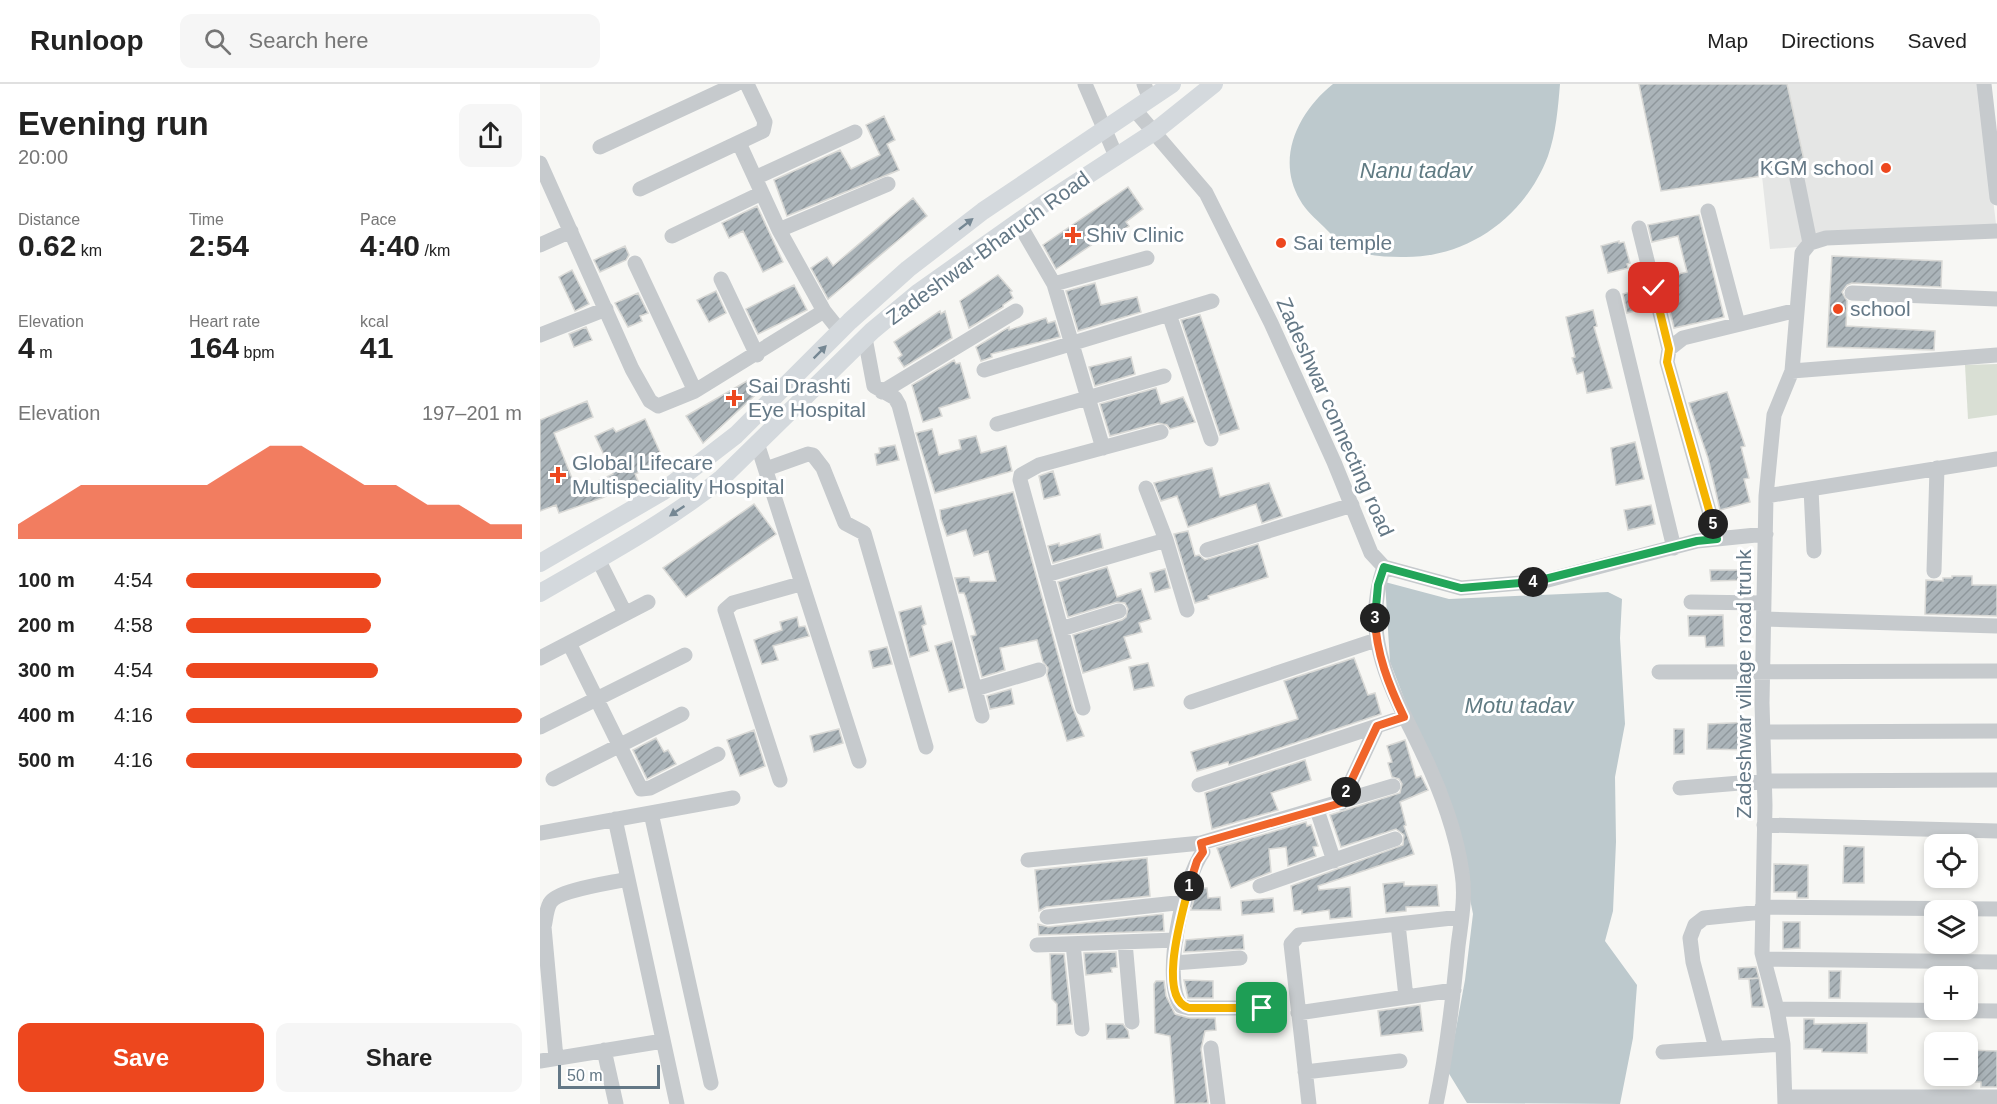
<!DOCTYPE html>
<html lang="en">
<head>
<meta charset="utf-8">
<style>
  :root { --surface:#fff; --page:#f6f6f6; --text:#222; --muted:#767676; --line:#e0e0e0; --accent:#ed471e }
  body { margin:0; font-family:Arial,sans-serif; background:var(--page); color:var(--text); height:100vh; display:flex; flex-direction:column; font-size:22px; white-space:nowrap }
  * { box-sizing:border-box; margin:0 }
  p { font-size:20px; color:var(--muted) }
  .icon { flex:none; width:33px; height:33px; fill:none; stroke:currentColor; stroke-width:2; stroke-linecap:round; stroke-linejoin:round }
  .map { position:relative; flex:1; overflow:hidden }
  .details { display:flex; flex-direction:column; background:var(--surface); width:540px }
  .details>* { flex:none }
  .tools { position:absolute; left:1384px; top:750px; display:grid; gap:12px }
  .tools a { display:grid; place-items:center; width:54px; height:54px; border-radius:12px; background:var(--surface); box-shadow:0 3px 9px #0003; font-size:30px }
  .scale { position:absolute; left:18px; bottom:15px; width:102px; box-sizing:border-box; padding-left:6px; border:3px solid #647886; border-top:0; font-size:16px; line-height:21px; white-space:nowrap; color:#647886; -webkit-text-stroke:4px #fff; paint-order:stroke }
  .pin { position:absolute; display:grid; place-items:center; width:51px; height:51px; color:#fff; margin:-26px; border-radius:12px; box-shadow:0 3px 9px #0006 }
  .km { position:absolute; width:30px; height:30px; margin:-15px; border-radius:50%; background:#222; color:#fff; font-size:16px; line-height:30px; text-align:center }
  .round { display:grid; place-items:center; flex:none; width:63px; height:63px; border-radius:12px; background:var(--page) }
  .head { display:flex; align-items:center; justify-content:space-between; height:102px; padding:0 18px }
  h1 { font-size:33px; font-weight:700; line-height:45px }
  .metrics { display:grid; grid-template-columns:repeat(3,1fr); gap:9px; height:102px; padding:6px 18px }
  .metrics div { display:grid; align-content:center }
  .metrics b { font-size:30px; font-weight:700 }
  .metrics small { font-size:16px; font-weight:400 }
  .metrics p { font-size:16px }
  .chart { height:168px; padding:12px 18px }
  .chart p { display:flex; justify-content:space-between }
  .chart svg { width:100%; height:108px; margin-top:6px; fill:var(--accent); opacity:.7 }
  .primary-button { display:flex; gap:12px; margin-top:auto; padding:12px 18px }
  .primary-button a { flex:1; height:69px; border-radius:12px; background:var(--accent); color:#fff; font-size:24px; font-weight:700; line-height:69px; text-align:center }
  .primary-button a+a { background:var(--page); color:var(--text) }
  ul { padding:0 18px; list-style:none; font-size:20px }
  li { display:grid; grid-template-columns:96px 72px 1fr; align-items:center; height:45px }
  li i { height:15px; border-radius:8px; background:var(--accent) }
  header { display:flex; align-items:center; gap:36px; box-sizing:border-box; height:84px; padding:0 30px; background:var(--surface); border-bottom:2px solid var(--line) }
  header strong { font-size:28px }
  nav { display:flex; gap:33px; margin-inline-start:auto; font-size:21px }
  .search { width:420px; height:54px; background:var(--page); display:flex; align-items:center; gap:15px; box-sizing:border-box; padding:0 21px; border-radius:12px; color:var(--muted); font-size:22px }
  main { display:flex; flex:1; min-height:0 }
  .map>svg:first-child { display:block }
  .built { fill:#e5e6e5 }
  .garden { fill:#d9dfd4 }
  .water { fill:#bdc9cd }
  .building { fill:url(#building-hatch); stroke:#d9d9d6; stroke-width:1.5 }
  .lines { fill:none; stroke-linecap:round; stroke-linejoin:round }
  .minor { stroke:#c6cacd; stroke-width:15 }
  .major { stroke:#d4d9dd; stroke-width:18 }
  .oneway { fill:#758793 }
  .split-1-casing { stroke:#fff; stroke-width:12 }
  .split-2-casing { stroke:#fff; stroke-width:12 }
  .split-3-casing { stroke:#fff; stroke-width:12 }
  .split-4-casing { stroke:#fff; stroke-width:12 }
  .split-5-casing { stroke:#fff; stroke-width:12 }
  .split-6-casing { stroke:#fff; stroke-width:12 }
  .split-1 { stroke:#f5b400; stroke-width:8 }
  .split-2 { stroke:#f0652b; stroke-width:8 }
  .split-3 { stroke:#f0652b; stroke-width:8 }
  .split-4 { stroke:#22a559; stroke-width:8 }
  .split-5 { stroke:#22a559; stroke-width:8 }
  .split-6 { stroke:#f5b400; stroke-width:8 }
  .poi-dot { fill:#ed471e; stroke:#fff; stroke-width:2 }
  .labels { text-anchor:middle; stroke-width:6; stroke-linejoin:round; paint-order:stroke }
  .poi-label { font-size:21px; fill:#647886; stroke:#fff; text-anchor:start }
  .street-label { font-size:21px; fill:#647886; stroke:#fff }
  .water-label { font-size:22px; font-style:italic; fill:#607b83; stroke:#fff }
</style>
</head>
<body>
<header>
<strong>Runloop</strong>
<div class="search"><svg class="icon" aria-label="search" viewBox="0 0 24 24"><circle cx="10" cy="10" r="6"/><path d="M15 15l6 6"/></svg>Search here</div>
<nav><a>Map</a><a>Directions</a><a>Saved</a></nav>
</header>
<main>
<section class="details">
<div class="head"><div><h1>Evening run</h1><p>20:00</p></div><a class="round"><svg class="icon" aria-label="share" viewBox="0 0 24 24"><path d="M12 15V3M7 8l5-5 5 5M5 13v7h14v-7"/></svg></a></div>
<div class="metrics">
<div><p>Distance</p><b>0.62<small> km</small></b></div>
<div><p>Time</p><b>2:54</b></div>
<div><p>Pace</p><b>4:40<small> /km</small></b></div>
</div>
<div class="metrics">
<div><p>Elevation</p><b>4<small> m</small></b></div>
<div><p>Heart rate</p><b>164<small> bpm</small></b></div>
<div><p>kcal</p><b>41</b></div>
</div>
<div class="chart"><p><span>Elevation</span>197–201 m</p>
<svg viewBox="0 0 160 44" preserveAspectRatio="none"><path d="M0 44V38L10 30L20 22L30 22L40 22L50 22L60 22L70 14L80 6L90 6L100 14L110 22L120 22L130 30L140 30L150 38L160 38V44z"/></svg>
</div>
<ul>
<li><b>100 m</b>4:54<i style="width:58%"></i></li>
<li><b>200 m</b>4:58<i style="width:55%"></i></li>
<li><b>300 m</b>4:54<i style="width:57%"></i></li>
<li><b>400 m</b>4:16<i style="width:100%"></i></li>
<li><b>500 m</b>4:16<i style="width:100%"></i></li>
</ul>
<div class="primary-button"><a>Save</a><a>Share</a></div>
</section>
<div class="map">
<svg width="1457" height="1020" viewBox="0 0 1457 1020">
  <defs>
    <pattern id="building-hatch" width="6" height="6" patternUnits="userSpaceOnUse" patternTransform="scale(1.5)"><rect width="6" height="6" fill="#abb4b9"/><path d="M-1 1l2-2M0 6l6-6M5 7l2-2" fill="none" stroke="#8f979c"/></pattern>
  </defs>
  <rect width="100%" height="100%" fill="#f7f7f4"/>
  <!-- built -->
  <path class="built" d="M1247 0H1439L1457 148 1230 165 1222 92 1264 75Z"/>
  <!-- garden -->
  <path class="garden" d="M1457 280V331L1428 335 1425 281Z"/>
  <!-- water -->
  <path class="water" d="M793 0H1020C1018 24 1016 49 1008 72 985 133 927 175 861 173 847 173 829 172 816 167 802 162 794 153 784 143 775 134 766 127 760 116 735 74 759 27 793 0Z
    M845 498 909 515 1068 508 1082 515 1080 554 1085 640 1075 693 1076 758 1073 827 1065 857 1097 901 1093 954 1080 1020 927 1019 908 988 925 896 933 830 917 751 850 578Z"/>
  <!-- building -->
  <path class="building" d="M1099 0H1247L1264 76 1222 92 1121 107Z
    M344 32 355 56 347 60 359 86 247 132 234 96 300 66 311 85 340 71 326 41Z
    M588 103 603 125 586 138 589 142 578 149 575 145 516 185 503 161Z
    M373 114 387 132 288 215 271 184 287 173 293 182Z
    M217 122 243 178 223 188 203 147 189 154 182 139Z
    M1159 131 1184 233 1134 244 1122 194 1147 188 1138 152 1112 158 1108 141Z
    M1079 157V159L1084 158 1090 179 1087 180 1088 184 1068 189 1061 162Z
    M85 162 89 171 86 176 60 188 54 176Z
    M1292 172 1402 177 1401 203 1312 199 1307 201 1302 208 1307 217 1306 242 1395 247 1394 266 1287 263Z
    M32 186 49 220 35 227 19 193Z
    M458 191 472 207 470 208 473 214 463 221V223L429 244 420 217Z
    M555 199 561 221 597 213 601 228 538 247 526 207Z
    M254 201 267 226 218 250 206 225Z
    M1104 204 1109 223 1087 229 1083 210Z
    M176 207 186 229 169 238 157 216Z
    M98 209 108 229 100 232 102 237 88 243 75 219Z
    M1053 226 1057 242 1054 243 1072 304 1047 309 1043 288 1037 290 1032 274 1035 273 1026 233Z
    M400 227 401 230 405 227 412 254 364 283 358 274 362 271 354 258Z
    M660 231 699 345 680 351 641 236Z
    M506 234 508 239 515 237 520 253 451 270 452 273 441 277 436 263 469 243V246Z
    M46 243 52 256 34 263 29 250Z
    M591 273 595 290 555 302 549 283Z
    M414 276 416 280 420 279 430 314 399 324 402 332 383 338 372 301Z
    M214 293 224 303 163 359 146 332Z
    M616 304 621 320 643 313 655 338 630 345 627 341 618 339 570 352 560 320Z
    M1187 308 1205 362 1201 363 1209 394 1204 395 1210 418 1180 426 1168 374 1149 319Z
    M47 317 53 333 14 349 37 407 73 390 55 352 73 344 76 348 105 335 124 377 95 390 98 397 62 414 19 429 16 421 0 427V336Z
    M392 345 399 371 421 365 419 356 436 352 441 369 466 362 472 387 395 409 376 349Z
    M1095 358 1104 395 1076 401 1071 364Z
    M355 361 359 376 337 381 335 370 340 369 339 364Z
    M672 384 680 413 729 399 742 432 722 439 716 420 648 443 637 412 621 417 614 399Z
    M513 387 520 411 504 415 499 392Z
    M473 408 532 622 544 652 527 657 507 591 508 584 503 578 497 556 460 564 465 586 442 593 431 552 436 551 426 514 424 509H419L415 494 429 493 430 498 456 497 448 467 434 472 426 446 407 452 401 435 400 426Z
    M214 420 236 450 146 513 123 484Z
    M1111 421 1115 440 1088 446 1084 426Z
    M648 447 655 472 659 471 665 476 718 460 728 493 668 512 669 515 655 519 634 450Z
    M560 450 563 464 513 479 508 462 519 459V462Z
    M567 483 577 513 601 505 611 535 599 539 602 548 584 553 591 574 543 589 533 551 582 536 586 533 588 525 585 519 577 518 528 533 518 498Z
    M625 485 630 504 615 508 610 489Z
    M1170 486H1207V496L1171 497Z
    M1412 492H1432V501H1457V532L1385 530 1386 496 1403 497V494H1412Z
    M381 522 386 540 382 542 389 567 370 573 359 528Z
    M1183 531 1184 562 1166 563 1165 552H1149L1148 532Z
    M257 533 259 543 265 542 269 552 233 562 238 576 222 580 214 556 242 546 240 538Z
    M412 557 424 604 409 608 395 562Z
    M347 563 352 580 333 584 329 567Z
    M814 574 828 611 835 609 841 630 689 681 688 678 657 687 651 668 758 635 744 597Z
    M608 579 614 602 594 606 589 583Z
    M471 605 474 620 450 625 447 612Z
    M1212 638V666L1167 665 1168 640Z
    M299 645 303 659 274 668 270 652Z
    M1134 645H1144V670H1134Z
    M214 646 225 682 200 692 187 656Z
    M116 654 124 668 128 666 136 680 107 695 93 666Z
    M865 656 876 694 881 692 888 706 860 718 866 741 864 742 874 770 778 802 779 806 810 803 812 833 790 835 789 826 762 830V826L754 827 751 802 863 761 864 751 856 745 801 763 790 731 860 709 862 700 859 695 852 693 848 679 852 678 847 662Z
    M765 676 771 696 731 709 738 726 672 745 665 709Z
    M766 738 767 742 771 741 778 762 773 763 776 772 748 782 746 763 729 765 731 788 691 804 677 764Z
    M1304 762 1324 763V799H1303Z
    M607 774 610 812 506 823 499 827 495 786Z
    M1234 780 1268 781V814H1257V808H1234Z
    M864 798V802L897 801 899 822 866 823V827L846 829 843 800Z
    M657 804H667L668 814 680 813 681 826H651Z
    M733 814 734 828 702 831 701 817Z
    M623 830 624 847 499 851 498 840 508 843Z
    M1243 838H1260V864L1243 865Z
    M703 851 704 865 644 868 646 856Z
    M576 868 577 883 571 884 572 888 546 891 544 869Z
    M510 870H524L532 940 517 941V920L512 915Z
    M1216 883 1219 894 1199 895 1198 884Z
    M1289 887H1301L1300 914H1289Z
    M1219 894 1224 923H1212L1209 895Z
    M644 896 673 897V914H648Z
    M616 897H624L626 912 635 930 649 934H675L676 946 665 947 661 965 668 1019 635 1020 630 952 615 949 614 900Z
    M880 921 883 947 841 952 838 927Z
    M1264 935H1274V940L1327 939V969L1282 968V965H1264Z
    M566 940H583L588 947 589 954 567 955Z
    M1428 966 1457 967V1003H1441V998H1428Z"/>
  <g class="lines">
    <!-- minor -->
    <path class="minor" d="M545 0 576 72
      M604 0 610 15
      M1444 0 1457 114
      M594 25 666 109 731 239 794 378 831 469 844 483 921 504 1004 497 1157 457 1226 450
      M199 59 239 146 284 227
      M60 63 196 0
      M0 79 92 285 110 317 118 322 155 307 284 227 300 247
      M215 94 315 48
      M1257 95 1270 159
      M100 105 223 47 225 38 207 0
      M1168 127 1198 240
      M478 138 514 200
      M1099 144 1129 265
      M239 146 348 100
      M132 152 222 109
      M0 161 31 147
      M95 179 155 307
      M181 195 217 271
      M1312 209 1457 215
      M1073 212 1134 464
      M629 230 671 355
      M0 251 66 225
      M325 254 334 302 355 314 359 321 442 632
      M444 286 672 217
      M1252 287 1457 271
      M342 308 476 227
      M457 340 624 292
      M217 359 319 677
      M563 364 514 200 607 174
      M226 385 268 370 273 371 283 384 305 439 324 449 386 663
      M606 404 626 456 647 526
      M1271 405 1274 467
      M1226 412 1234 331 1252 287 1262 169 1270 159 1286 154 1457 147
      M1177 455 1127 278 1129 265 1143 254 1257 226
      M667 466 812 421
      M58 475 85 529
      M844 483C819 556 854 608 884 672 901 707 917 751 922 789 926 813 921 838 918 862 913 915 907 968 896 1020
      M1394 487 1397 384
      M506 491 626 456
      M1151 518 1224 519
      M1224 535 1457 542
      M521 545 579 527
      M29 559 101 705 110 704 178 670
      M0 574 108 518
      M1119 588 1457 587
      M435 605 499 586
      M651 618 836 556
      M543 624 480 396 481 391 499 381 621 348
      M0 643 145 571
      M1223 648 1457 647
      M13 695 142 630
      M240 696 185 526 193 519 260 500
      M659 701 864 633
      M1140 704 1224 697 1457 696
      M801 719 837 642
      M777 726 794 777
      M111 729 171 999
      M75 735 137 1020
      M1224 741 1457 747
      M0 749 193 714
      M661 759 663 768C644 793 621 895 641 922L649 924H722
      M488 776 661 759 853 702
      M720 802 855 755
      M1222 823 1457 825
      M507 833 645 818
      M858 840 866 913
      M585 858 592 938
      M533 860 542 945
      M497 861 636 856
      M1224 875 1457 878
      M634 879 700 874
      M1237 925 1457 927
      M758 929 914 906
      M671 964 678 1020
      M1176 964 1153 878 1150 854 1155 841 1164 834 1222 828
      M64 966 76 1020
      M1123 968 1243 960
      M16 974 4 843C6 835 6 826 10 819 17 806 71 799 88 795
      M0 977 123 957
      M765 988 860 977
      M1245 1013H1457
      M769 1020 751 860 759 851 921 833
      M1245 1020 1243 960 1237 925 1222 869 1225 721 1222 619 1226 412 1457 375"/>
    <!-- major -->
    <path class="major" d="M0 479 122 408 196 351 310 237 368 185 443 127 632 0
      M0 509C62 473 126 439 182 394L332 247 379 208 505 119 614 48 674 0"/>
  </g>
  <!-- one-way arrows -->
  <defs><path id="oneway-solid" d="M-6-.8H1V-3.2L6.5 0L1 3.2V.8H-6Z" transform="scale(1.5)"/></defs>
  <g class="oneway">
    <use href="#oneway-solid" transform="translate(426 140) rotate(-38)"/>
    <use href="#oneway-solid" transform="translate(280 268) rotate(-45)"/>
    <use href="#oneway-solid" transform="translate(137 427) rotate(146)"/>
  </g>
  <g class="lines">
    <defs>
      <path id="split-1" d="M649 802C643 827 616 915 649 924H722"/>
      <path id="split-2" d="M649 802 657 777 663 768 661 759 801 719 806 708"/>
      <path id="split-3" d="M806 708 837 642 864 633C849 602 836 569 835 534"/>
      <path id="split-4" d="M835 534 838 501 844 483 921 504 993 498"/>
      <path id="split-5" d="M993 498 1157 457 1177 455 1173 440"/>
      <path id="split-6" d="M1114 204 1129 265 1127 278 1173 440"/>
    </defs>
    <!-- split-1 casing -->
    <use href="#split-1" class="split-1-casing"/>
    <!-- split-2 casing -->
    <use href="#split-2" class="split-2-casing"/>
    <!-- split-3 casing -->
    <use href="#split-3" class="split-3-casing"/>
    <!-- split-4 casing -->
    <use href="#split-4" class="split-4-casing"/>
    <!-- split-5 casing -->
    <use href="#split-5" class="split-5-casing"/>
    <!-- split-6 casing -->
    <use href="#split-6" class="split-6-casing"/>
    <!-- split-1 -->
    <use href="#split-1" class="split-1"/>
    <!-- split-2 -->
    <use href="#split-2" class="split-2"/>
    <!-- split-3 -->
    <use href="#split-3" class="split-3"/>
    <!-- split-4 -->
    <use href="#split-4" class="split-4"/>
    <!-- split-5 -->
    <use href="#split-5" class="split-5"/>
    <!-- split-6 -->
    <use href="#split-6" class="split-6"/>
  </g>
  <!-- markers -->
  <g class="poi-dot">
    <circle cx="1346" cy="84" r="6"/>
    <path d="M530 142h6v6h6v6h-6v6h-6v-6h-6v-6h6z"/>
    <circle cx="741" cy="159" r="6"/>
    <circle cx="1298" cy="225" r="6"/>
    <path d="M191 305h6v6h6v6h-6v6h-6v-6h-6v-6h6z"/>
    <path d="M15 382h6v6h6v6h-6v6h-6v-6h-6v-6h6z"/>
  </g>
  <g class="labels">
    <!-- poi labels -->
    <g class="poi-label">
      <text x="1334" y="91" text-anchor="end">KGM school</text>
      <text x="546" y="158">Shiv Clinic</text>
      <text x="753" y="166">Sai temple</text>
      <text x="1310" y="232">school</text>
      <text x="208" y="309">Sai Drashti<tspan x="208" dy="24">Eye Hospital</tspan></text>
      <text x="32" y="386">Global Lifecare<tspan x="32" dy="24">Multispeciality Hospital</tspan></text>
    </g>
    <!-- street labels -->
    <g class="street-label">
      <text transform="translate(448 164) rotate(-36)" y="7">Zadeshwar-Bharuch Road</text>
      <text transform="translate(795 333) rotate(66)" y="7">Zadeshwar connecting road</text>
      <text transform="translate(1204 600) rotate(-90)" y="7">Zadeshwar village road trunk</text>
    </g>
    <!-- water labels -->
    <g class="water-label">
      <text x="876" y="94">Nanu tadav</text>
      <text x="979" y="629">Motu tadav</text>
    </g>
  </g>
</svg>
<div class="tools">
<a><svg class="icon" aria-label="locate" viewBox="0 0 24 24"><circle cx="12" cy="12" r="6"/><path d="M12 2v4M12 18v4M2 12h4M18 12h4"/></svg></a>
<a><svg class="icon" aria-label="layers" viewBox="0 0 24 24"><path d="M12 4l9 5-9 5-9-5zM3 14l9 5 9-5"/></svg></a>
<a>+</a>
<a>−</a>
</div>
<div class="scale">50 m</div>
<div class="pin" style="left:722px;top:924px;background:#1e9e55"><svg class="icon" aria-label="arrive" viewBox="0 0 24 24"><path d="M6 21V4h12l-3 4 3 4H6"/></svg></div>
<div class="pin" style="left:1114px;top:204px;background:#d93025"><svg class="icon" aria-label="check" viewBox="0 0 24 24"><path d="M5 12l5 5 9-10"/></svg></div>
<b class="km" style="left:649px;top:802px">1</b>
<b class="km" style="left:806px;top:708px">2</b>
<b class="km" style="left:835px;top:534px">3</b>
<b class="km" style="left:993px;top:498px">4</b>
<b class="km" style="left:1173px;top:440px">5</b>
</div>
</main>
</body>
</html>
